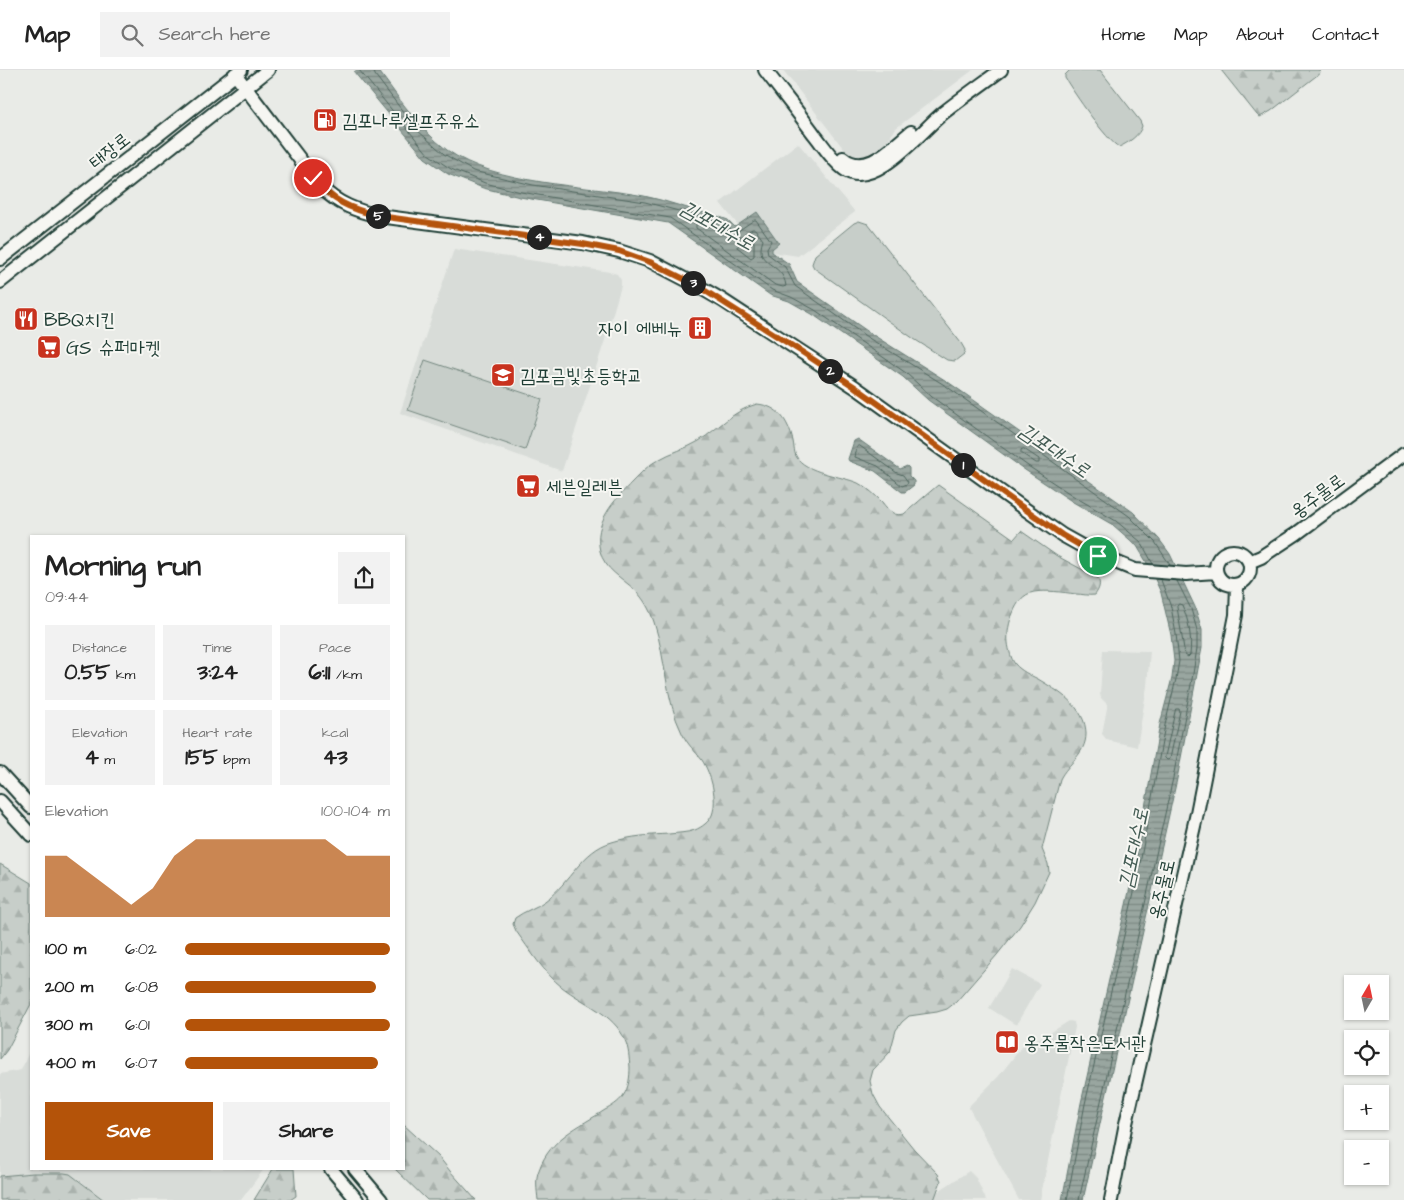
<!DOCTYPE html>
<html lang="en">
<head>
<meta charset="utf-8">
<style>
  :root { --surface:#fff; --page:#f2f2f2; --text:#222; --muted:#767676; --line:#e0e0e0; --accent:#b45309 }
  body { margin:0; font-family:"Architects Daughter","Poor Story",sans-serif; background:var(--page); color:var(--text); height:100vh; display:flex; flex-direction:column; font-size:19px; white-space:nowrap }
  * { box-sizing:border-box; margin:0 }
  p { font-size:16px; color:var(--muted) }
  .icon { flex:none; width:28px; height:28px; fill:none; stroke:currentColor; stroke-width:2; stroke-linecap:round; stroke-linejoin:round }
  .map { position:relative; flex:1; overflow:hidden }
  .drawer { position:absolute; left:30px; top:465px; width:375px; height:635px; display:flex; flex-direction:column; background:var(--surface); border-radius:0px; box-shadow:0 1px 4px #0004 }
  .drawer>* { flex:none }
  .needle { width:32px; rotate:9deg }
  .fabs { position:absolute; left:1344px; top:905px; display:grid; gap:10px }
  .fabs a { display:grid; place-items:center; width:45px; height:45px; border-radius:0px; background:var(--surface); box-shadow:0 1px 4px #0004; font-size:25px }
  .pin { position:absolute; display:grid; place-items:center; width:42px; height:42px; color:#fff; margin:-21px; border:2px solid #fff; border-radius:50%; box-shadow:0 1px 5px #0007 }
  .km { position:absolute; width:25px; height:25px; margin:-12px; border-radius:50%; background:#222; color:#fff; font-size:14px; line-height:25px; text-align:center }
  .round { display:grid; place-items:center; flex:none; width:52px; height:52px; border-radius:0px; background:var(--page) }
  .summary { display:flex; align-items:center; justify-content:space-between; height:85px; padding:0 15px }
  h1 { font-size:28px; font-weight:700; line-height:38px }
  .metrics { display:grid; grid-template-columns:repeat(3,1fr); gap:8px; height:85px; padding:5px 15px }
  .metrics div { display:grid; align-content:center; border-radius:0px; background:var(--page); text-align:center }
  .metrics b { font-size:21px; font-weight:700 }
  .metrics small { font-size:14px; font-weight:400 }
  .metrics p { font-size:14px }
  .chart { height:140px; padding:10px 15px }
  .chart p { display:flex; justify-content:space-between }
  .chart svg { width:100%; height:90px; margin-top:5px; fill:var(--accent); opacity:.7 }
  .button { display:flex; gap:10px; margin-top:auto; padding:10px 15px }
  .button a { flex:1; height:58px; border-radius:0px; background:var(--accent); color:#fff; font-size:20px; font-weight:700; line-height:58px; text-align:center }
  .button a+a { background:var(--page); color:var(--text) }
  ul { padding:0 15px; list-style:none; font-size:16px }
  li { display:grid; grid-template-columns:80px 60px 1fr; align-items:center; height:38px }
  li i { height:12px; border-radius:6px; background:var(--accent) }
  header { display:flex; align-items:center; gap:30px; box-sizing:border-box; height:70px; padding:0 25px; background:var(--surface); border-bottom:1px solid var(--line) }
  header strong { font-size:24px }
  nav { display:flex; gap:28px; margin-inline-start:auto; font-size:18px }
  .search { width:350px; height:45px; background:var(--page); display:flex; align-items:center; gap:12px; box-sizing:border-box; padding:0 18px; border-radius:0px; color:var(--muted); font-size:19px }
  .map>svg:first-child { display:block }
  .built { fill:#d8dcd8 }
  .green { fill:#c7cec9; stroke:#73867e }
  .forest { fill:url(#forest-firs); stroke:#73867e }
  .water { fill:url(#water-rules); stroke:#687c75 }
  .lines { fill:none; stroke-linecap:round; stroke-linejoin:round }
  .shore { stroke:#50675f; stroke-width:1 }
  .tertiary-casing { stroke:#1f3d34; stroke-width:16 }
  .tertiary { stroke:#f6f6f2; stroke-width:12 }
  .route-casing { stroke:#fff; stroke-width:10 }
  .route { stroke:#b45309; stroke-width:6 }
  .labels { text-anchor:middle; stroke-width:4; stroke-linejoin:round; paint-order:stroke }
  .poi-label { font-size:19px; fill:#1f3d34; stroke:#f6f6f2; text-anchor:start }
  .street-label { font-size:19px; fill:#1f3d34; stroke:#f6f6f2 }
  .water-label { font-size:20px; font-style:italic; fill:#445c54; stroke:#f6f6f2 }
</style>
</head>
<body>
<header>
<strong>Map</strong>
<div class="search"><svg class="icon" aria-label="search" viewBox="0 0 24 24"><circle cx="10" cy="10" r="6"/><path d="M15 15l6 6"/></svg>Search here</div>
<nav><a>Home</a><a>Map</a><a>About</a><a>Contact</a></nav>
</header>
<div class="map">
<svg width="1404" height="1130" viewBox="0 0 1404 1130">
  <defs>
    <pattern id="forest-firs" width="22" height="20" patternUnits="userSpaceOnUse" patternTransform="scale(1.25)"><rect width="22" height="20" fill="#c7cec9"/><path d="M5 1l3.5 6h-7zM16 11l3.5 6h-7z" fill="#aab2ad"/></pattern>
    <pattern id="water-rules" width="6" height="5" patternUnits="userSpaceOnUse" patternTransform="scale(1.25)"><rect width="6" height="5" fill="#99a6a0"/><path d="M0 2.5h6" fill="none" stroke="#7c8883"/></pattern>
  </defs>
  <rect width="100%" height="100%" fill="#e9ebe7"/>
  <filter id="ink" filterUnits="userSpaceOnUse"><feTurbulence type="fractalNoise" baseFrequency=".02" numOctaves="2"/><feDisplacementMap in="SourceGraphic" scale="10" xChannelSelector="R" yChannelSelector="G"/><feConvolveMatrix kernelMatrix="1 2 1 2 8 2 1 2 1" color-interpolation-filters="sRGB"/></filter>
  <g filter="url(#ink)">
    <!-- built -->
    <path class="built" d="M783 0H973L896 58 887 72 878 80 869 85 859 86 850 84 843 78Z
      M798 73 855 142 798 186 772 182 757 142 738 155 720 133Z
      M454 179 610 202 617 204 621 210V216L604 273 562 401 400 343Z
      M1103 580 1150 581 1147 616 1137 677 1107 670 1102 664 1107 638V634L1101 628 1100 624Z
      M1012 899 1040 914 1016 955 989 938Z
      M1069 951 1074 952 1075 957 1040 1130H1019L969 1038 970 1035 998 1007 1021 978 1025 974 1045 966Z
      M31 978V1099H264L241 1130H104L78 1109 64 1103 0 1106V1004L21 1000Z
      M969 1101 976 1108 986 1130H934L935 1124 940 1120Z"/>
    <!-- green -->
    <path class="green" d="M1070 0H1100L1140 51 1142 56C1140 65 1128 73 1119 77 1106 70 1074 23 1065 8V5Z
      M859 151 868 154 961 273 965 280 964 284 955 291 947 290 914 269 814 198 812 194 815 185 854 153Z
      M425 290 542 329 525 380 408 340Z"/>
    <!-- forest -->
    <path class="forest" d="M1221 0H1319L1320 3 1271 41 1260 47 1257 45Z
      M757 334C779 336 788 351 793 371 794 376 794 382 796 386 805 403 842 406 858 413 868 418 875 425 882 432 885 436 889 441 893 443 896 445 900 445 904 444L938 415 1014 469 1021 461 1057 486 1098 508C1101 515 1099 519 1095 525 1088 526 1082 524 1076 524 1062 522 1047 520 1034 522 1023 524 1017 533 1013 543 1009 552 1007 563 1008 573 1009 580 1011 589 1015 594 1021 601 1030 605 1038 609 1058 621 1086 637 1086 664 1086 684 1068 693 1060 709L1042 779 1048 794 1049 802 1035 832 1020 856 997 885 956 932 947 939 937 942 909 946 902 952 896 960 890 982 873 1000 870 1011 873 1024 880 1037 914 1079 938 1104 941 1111 934 1130H538C537 1120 535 1109 539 1100 550 1068 579 1057 605 1040 611 1037 619 1032 623 1026 629 1018 630 1006 630 997 629 988 629 979 625 970 614 944 584 934 562 917 545 904 529 879 516 861L513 854 515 848C524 841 536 838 545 831 570 813 582 780 612 772 631 766 650 765 669 764 677 763 687 763 695 760 702 757 709 752 712 745 718 729 711 704 702 690 695 681 687 674 682 663 665 629 666 588 654 552 650 540 644 529 635 520 622 508 604 499 600 481 593 452 614 431 632 412 640 404 648 395 658 390 671 382 686 379 699 371 719 358 734 340 757 334Z
      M0 794 31 813V934L7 980 0 989Z
      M404 1055 439 1087 450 1101 476 1130H427L395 1099H404Z
      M273 1099H294L296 1126 290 1130H254Z
      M33 1103H64L70 1104 104 1130H0V1106Z"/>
    <!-- water -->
    <path class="water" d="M357 0H378C399 28 419 59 447 80 496 115 585 115 644 126 669 131 693 141 717 146L728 150 735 157 757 142 779 173 772 179V182L789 194 797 212 870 263 948 312 1133 442 1159 469 1170 484 1195 537 1202 560V578L1177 709 1083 1130H1062L1081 1033 1133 804 1160 654 1172 608 1174 591 1171 565 1161 523 1150 498 1137 476 1113 455 1073 432 1025 400 928 330 903 307 812 244 789 231 770 225 668 153 520 127 483 118 448 104 425 88 354 2Z
      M858 369 900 399 907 396 909 398V406L914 411V415L905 422H902L875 401 849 391 848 389 854 371Z"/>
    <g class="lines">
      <!-- shore -->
      <path class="shore" d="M359 0 428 84 451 99 485 113 521 122 670 148 772 220 791 227 815 240 906 303 932 327 1028 396 1075 427 1116 451 1141 472 1153 494
        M374 0 375 5 417 60 444 84 473 101 533 115 645 132 716 151 725 155 734 161H738L754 150H756L771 171 767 178 768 184 785 197 795 216 867 267 946 316 1129 446 1155 472 1170 495
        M698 154 714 157 734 168 740 167 752 159H755L763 170C753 197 783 191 786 216L783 217 775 215 696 158V155Z
        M752 169 754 172V186L751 188 737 177Z
        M860 376 897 403 903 405 908 412 907 414 902 416 878 396 855 387 857 377Z
        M1024 379 1039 389V393H1036L1021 383V380Z
        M1179 534 1182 535C1189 551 1192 568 1190 585L1188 587 1185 585 1177 537Z
        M1176 639H1179L1180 641 1170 689 1167 690 1165 688Z
        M1067 1130 1085 1034 1138 805 1165 655 1176 609 1179 591 1176 564 1171 537 1161 510
        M1079 1130 1173 708 1193 604 1197 578V560L1191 539 1177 511"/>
      <defs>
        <path id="tertiary" d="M765 0C781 21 798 42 814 64 823 75 832 90 844 99 873 122 922 60 943 43 962 28 982 14 1001 0
          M235 4 321 117C337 134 357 141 379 146L583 173 619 181 650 191 696 215 722 230 855 317 1022 437 1062 465 1098 485 1135 500 1186 504 1216 502
          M843 88C866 108 893 76 911 62
          M0 189 241 0
          M0 212 268 0
          M1216 498a17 17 0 1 1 34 0a17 17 0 1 1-34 0Z
          M1249 492 1261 487 1296 464 1404 384
          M0 703 31 737
          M0 731 31 765
          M331 1099 357 1130
          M355 1099 381 1130
          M1111 1130 1125 1058 1197 743 1236 545 1237 515"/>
      </defs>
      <!-- tertiary casing -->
      <use href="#tertiary" class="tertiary-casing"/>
      <!-- tertiary -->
      <use href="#tertiary" class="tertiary"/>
    </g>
  </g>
  <g class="lines" filter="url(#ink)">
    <defs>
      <path id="route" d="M313 108C332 131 350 139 379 146L583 174 619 181 650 192 696 215 802 282 855 317 1022 437 1062 465 1098 486"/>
    </defs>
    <!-- route casing -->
    <use href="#route" class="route-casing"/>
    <!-- route -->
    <use href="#route" class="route"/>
  </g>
  <!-- icons -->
  <defs>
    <symbol id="fuel-square" viewBox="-11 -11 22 22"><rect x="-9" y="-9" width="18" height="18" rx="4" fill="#c8321e" stroke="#f6f6f2"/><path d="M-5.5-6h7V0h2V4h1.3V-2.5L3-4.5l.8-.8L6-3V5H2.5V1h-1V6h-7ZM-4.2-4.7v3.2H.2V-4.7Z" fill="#fff"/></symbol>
    <symbol id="restaurant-square" viewBox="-11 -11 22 22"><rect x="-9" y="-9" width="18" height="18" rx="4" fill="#c8321e" stroke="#f6f6f2"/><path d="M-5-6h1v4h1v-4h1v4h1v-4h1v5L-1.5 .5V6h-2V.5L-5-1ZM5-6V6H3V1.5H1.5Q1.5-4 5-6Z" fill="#fff"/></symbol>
    <symbol id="building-square" viewBox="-11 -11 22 22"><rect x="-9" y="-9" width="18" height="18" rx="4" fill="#c8321e" stroke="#f6f6f2"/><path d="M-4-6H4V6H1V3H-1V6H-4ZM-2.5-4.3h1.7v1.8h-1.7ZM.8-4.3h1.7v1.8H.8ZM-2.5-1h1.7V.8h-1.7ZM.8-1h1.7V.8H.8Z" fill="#fff"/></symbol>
    <symbol id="supermarket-square" viewBox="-11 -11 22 22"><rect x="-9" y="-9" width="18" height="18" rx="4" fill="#c8321e" stroke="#f6f6f2"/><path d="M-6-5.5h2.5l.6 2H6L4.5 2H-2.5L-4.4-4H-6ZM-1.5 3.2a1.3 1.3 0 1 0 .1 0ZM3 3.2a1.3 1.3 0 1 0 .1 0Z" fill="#fff"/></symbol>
    <symbol id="school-square" viewBox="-11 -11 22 22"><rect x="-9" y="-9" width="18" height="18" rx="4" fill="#c8321e" stroke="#f6f6f2"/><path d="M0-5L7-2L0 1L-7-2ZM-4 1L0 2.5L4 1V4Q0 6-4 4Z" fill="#fff"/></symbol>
    <symbol id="library-square" viewBox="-11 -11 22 22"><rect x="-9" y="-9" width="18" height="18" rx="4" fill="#c8321e" stroke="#f6f6f2"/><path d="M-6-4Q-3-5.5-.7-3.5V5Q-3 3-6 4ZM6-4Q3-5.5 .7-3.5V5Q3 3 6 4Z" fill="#fff"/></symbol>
  </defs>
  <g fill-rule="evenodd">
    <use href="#fuel-square" x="311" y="36" width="28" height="28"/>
    <use href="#restaurant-square" x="12" y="235" width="28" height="28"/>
    <use href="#building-square" x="686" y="244" width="28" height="28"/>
    <use href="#supermarket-square" x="35" y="263" width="28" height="28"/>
    <use href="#school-square" x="489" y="291" width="28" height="28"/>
    <use href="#supermarket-square" x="514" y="402" width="28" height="28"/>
    <use href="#library-square" x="993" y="958" width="28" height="28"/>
  </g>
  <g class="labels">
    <!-- poi labels -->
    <g class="poi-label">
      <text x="342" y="57">김포나루셀프주유소</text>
      <text x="44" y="256">BBQ치킨</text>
      <text x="682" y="265" text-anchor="end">자이 에베뉴</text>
      <text x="66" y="284">GS 슈퍼마켓</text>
      <text x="520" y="312">김포금빛초등학교</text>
      <text x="546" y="423">세븐일레븐</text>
      <text x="1024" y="979">옹주물작은도서관</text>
    </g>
    <!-- street labels -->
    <g class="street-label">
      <text transform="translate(109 80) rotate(-38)" y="7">태장로</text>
      <text transform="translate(1317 425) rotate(-36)" y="7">옹주물로</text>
      <text transform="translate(1161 819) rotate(-77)" y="7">옹주물로</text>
    </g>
    <!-- water labels -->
    <g class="water-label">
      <text transform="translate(718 155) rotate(29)" y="7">김포대수로</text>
      <text transform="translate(1055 380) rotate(34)" y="7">김포대수로</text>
      <text transform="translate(1133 778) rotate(-78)" y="7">김포대수로</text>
    </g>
  </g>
</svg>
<div class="fabs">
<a><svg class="needle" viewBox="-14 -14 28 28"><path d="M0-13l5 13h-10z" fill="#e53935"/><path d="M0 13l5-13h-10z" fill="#767676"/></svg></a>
<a><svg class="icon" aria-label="locate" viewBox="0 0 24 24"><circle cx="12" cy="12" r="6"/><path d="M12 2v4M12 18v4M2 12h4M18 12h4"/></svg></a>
<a>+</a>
<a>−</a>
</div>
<div class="pin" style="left:1098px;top:486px;background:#1e9e55"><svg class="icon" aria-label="arrive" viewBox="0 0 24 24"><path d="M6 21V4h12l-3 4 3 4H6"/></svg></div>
<div class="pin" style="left:313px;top:108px;background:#d93025"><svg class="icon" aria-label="check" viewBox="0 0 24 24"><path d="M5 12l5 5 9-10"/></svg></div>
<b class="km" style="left:963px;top:395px">1</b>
<b class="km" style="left:830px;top:301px">2</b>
<b class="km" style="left:693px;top:213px">3</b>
<b class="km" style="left:539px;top:167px">4</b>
<b class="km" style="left:378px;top:146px">5</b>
<section class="drawer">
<div class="summary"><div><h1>Morning run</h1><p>09:44</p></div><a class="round"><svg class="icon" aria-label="share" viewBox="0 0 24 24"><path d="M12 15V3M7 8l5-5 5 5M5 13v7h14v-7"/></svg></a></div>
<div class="metrics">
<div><p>Distance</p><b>0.55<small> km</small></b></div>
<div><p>Time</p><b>3:24</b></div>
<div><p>Pace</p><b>6:11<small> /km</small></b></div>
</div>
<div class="metrics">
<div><p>Elevation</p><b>4<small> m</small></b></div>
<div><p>Heart rate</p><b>155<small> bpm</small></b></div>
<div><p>kcal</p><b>43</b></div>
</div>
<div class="chart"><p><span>Elevation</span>100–104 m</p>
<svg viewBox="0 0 160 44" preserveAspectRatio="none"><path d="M0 44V14L10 14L20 22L30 30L40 38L50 30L60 14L70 6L80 6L90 6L100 6L110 6L120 6L130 6L140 14L150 14L160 14V44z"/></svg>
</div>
<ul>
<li><b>100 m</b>6:02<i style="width:100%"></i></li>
<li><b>200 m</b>6:08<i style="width:93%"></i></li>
<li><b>300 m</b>6:01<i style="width:100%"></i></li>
<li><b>400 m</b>6:07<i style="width:94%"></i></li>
</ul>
<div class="button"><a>Save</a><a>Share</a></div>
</section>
</div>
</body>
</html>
